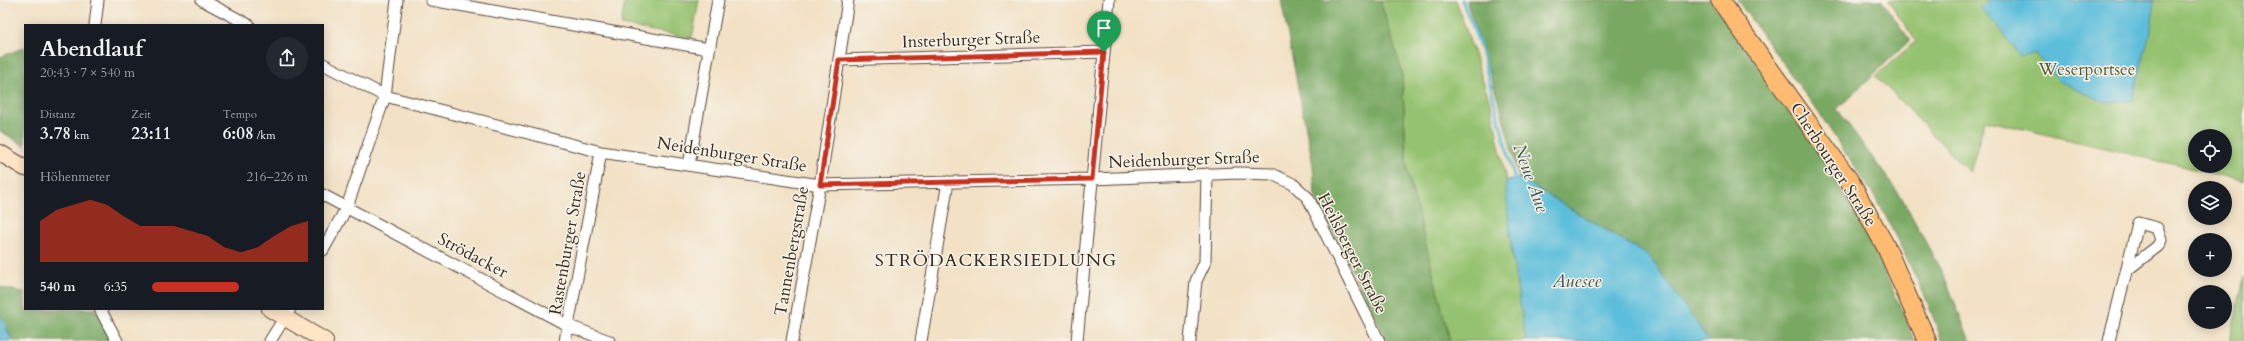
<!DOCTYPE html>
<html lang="de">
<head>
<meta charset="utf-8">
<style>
  :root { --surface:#171b24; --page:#242831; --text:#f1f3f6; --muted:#9ea1a6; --accent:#c8321e }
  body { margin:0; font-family:Cardo,serif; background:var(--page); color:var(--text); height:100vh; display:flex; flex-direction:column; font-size:15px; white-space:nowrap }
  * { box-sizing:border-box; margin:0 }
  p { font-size:13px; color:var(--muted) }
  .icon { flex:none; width:22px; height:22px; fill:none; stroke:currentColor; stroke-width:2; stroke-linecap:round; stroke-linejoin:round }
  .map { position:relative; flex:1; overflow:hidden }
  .sheet { position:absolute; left:24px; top:24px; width:300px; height:286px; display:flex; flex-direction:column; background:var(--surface); border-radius:0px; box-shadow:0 2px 10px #0003 }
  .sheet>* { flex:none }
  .fabs { position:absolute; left:2188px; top:129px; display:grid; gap:8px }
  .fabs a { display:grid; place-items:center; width:44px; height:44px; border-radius:50%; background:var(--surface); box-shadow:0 2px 10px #0003; font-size:20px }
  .pin { position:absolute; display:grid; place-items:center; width:34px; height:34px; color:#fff; margin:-41px -17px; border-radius:50% 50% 50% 0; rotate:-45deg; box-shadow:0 0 4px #0007 }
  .pin .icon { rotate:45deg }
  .round { display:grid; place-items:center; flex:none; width:42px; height:42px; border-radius:21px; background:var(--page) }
  .summary { display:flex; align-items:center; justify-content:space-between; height:68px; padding:0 16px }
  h1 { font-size:22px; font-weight:800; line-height:30px }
  .stats { display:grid; grid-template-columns:repeat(3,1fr); gap:6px; height:68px; padding:4px 16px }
  .stats div { display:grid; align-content:center }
  .stats b { font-size:17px; font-weight:800 }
  .stats small { font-size:11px; font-weight:400 }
  .stats p { font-size:11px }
  .chart { height:112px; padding:8px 16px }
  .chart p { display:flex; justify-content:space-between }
  .chart svg { width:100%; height:72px; margin-top:4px; fill:var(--accent); opacity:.7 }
  ul { padding:0 16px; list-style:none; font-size:13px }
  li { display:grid; grid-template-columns:64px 48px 1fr; align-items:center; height:30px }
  li i { height:10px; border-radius:5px; background:var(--accent) }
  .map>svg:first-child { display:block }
  .green { fill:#95c270; stroke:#687647; fill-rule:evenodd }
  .forest { fill:#78a862; stroke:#5a6940 }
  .water { fill:#5cbedb; stroke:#4c747c }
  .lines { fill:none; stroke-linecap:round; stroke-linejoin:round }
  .stream { stroke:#5cbedb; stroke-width:3 }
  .street-casing { stroke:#564537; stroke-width:13 }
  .secondary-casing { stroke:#564537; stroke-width:18 }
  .primary-casing { stroke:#564537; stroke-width:20 }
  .street { stroke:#fff; stroke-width:11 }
  .secondary { stroke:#ffe4c6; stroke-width:16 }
  .primary { stroke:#ffbb71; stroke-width:18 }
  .route-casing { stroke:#fff; stroke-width:8 }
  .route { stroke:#c8321e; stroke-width:5 }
  .labels { text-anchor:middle; stroke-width:3; stroke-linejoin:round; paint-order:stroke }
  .street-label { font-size:17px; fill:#3b2a1e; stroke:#f7f3e8 }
  .park-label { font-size:17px; fill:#565837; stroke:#f7f3e8 }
  .water-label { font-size:18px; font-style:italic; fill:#455657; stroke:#f7f3e8 }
  .neighbourhood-label { font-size:18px; letter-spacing:1px; fill:#3b2a1e; stroke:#f7f3e8 }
</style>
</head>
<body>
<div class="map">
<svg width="2244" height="341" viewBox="0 0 2244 341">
  <rect width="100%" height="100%" fill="#f7f3e8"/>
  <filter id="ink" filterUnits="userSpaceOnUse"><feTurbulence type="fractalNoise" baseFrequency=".025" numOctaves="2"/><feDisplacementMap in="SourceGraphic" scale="8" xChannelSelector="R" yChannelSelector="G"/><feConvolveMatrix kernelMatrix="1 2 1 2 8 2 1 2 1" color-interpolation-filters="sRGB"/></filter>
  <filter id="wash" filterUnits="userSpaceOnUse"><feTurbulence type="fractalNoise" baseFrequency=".012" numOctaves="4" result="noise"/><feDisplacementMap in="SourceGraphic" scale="16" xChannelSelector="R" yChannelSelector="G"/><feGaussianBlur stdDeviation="0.9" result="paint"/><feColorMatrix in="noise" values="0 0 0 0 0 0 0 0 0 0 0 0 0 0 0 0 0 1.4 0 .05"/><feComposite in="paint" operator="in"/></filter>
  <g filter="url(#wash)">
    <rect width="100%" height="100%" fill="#f2e1c5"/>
    <!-- green -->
    <path class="green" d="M625 0H699L692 38 621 25Z
      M1380 0H1456L1492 108 1506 181 1512 254 1526 341H1450L1407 170 1402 72Z
      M1888 0H2244V181L1985 120 1970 173 1876 76 1916 41ZM2195 136H2225V166H2195Z
      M2244 277V341H2230Z"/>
    <!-- forest -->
    <path class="forest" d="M1281 0H1380L1402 72 1407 170 1450 341H1387L1315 196 1313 165Z
      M1466 0H1710L1806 131 1866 232 1905 317 1914 341H1709L1649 256 1519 178 1500 106Z
      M1737 0H1881L1910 40 1837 109 1902 198 1945 278 1970 341H1942L1925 296 1881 207 1821 116Z
      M25 47V146L0 131V57Z
      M0 287 25 293V309H95L113 341H13L0 313Z"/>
    <!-- water -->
    <path class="water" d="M1990 0H2155L2151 28 2132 101 2103 102 2059 81 2034 53 2020 56 2003 32 1980 8Z
      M1519 178 1649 256 1709 341H1526L1512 254 1506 190V181Z
      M0 314 4 320 11 341H0Z"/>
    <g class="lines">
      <!-- stream -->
      <path class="stream" d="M1462 0 1479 43 1516 184"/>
    </g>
  </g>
  <g filter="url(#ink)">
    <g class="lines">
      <defs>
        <path id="street" d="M202 0 249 25
          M431 0 709 49
          M95 25 98 0
          M839 60 1104 52
          M323 64 385 96 601 152 820 185 1092 179 1238 173 1272 174 1293 184 1308 198 1379 341
          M689 165 718 0
          M323 195 569 326 609 341
          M323 250 347 207 385 96 397 0
          M100 309 117 341
          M270 341 290 309
          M565 341 601 152
          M792 341 820 185 848 0
          M921 341 948 182
          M1077 341 1109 0
          M1190 341 1196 281 1205 262 1207 174
          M2109 341 2138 223 2157 228 2161 240 2158 246 2127 270"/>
        <path id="secondary" d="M0 153 25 168
          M270 309 325 341"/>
        <path id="primary" d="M1720 0 1849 180 1886 247 1927 341"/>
      </defs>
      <!-- street casing -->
      <use href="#street" class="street-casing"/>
      <!-- secondary casing -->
      <use href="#secondary" class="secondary-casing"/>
      <!-- primary casing -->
      <use href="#primary" class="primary-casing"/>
      <!-- street -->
      <use href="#street" class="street"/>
      <!-- secondary -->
      <use href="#secondary" class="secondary"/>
      <!-- primary -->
      <use href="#primary" class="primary"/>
    </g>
  </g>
  <g class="lines" filter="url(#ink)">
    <defs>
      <path id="route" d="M1104 52 1092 179 820 185 839 60Z"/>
    </defs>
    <!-- route casing -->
    <use href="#route" class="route-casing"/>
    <!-- route -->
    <use href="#route" class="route"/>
  </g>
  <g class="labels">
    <!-- street labels -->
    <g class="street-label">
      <text transform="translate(971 39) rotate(-2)" y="6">Insterburger Straße</text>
      <text transform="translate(732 154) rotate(9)" y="6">Neidenburger Straße</text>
      <text transform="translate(1184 159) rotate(-2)" y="6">Neidenburger Straße</text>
      <text transform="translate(1834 164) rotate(57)" y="6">Cherbourger Straße</text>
      <text transform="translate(567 243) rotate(-80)" y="6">Rastenburger Straße</text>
      <text transform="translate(791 251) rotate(-80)" y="6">Tannenbergstraße</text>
      <text transform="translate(1353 253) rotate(63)" y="6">Heilsberger Straße</text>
      <text transform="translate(473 255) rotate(28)" y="6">Strödacker</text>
    </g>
    <!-- park labels -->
    <g class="park-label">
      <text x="2087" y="75">Weserportsee</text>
    </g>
    <!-- water labels -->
    <g class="water-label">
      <text transform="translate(1531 178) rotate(70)" y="6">Neue Aue</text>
      <text x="1577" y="287">Auesee</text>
    </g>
    <!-- neighbourhood labels -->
    <g class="neighbourhood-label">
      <text x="996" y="266">STRÖDACKERSIEDLUNG</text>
    </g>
  </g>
</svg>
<div class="fabs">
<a><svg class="icon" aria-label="locate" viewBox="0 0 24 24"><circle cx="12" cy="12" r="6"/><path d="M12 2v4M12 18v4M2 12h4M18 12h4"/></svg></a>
<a><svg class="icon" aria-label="layers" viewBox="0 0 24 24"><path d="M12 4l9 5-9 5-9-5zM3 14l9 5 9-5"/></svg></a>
<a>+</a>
<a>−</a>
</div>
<div class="pin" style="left:1104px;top:52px;background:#1e9e55"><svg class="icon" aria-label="arrive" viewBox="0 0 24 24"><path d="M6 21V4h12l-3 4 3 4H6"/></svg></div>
<section class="sheet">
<div class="summary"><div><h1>Abendlauf</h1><p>20:43 · 7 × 540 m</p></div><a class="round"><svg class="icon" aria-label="share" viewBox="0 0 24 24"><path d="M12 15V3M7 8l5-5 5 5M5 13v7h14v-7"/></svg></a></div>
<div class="stats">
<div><p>Distanz</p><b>3.78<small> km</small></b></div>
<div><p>Zeit</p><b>23:11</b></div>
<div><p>Tempo</p><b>6:08<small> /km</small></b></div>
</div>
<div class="chart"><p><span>Höhenmeter</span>216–226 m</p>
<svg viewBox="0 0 160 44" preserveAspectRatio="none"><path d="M0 44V19L10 12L20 9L30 6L40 9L50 16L60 22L70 22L80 22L90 25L100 28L110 35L120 38L130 35L140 28L150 22L160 19V44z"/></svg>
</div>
<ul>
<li><b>540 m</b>6:35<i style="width:56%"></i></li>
</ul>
</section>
</div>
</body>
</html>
